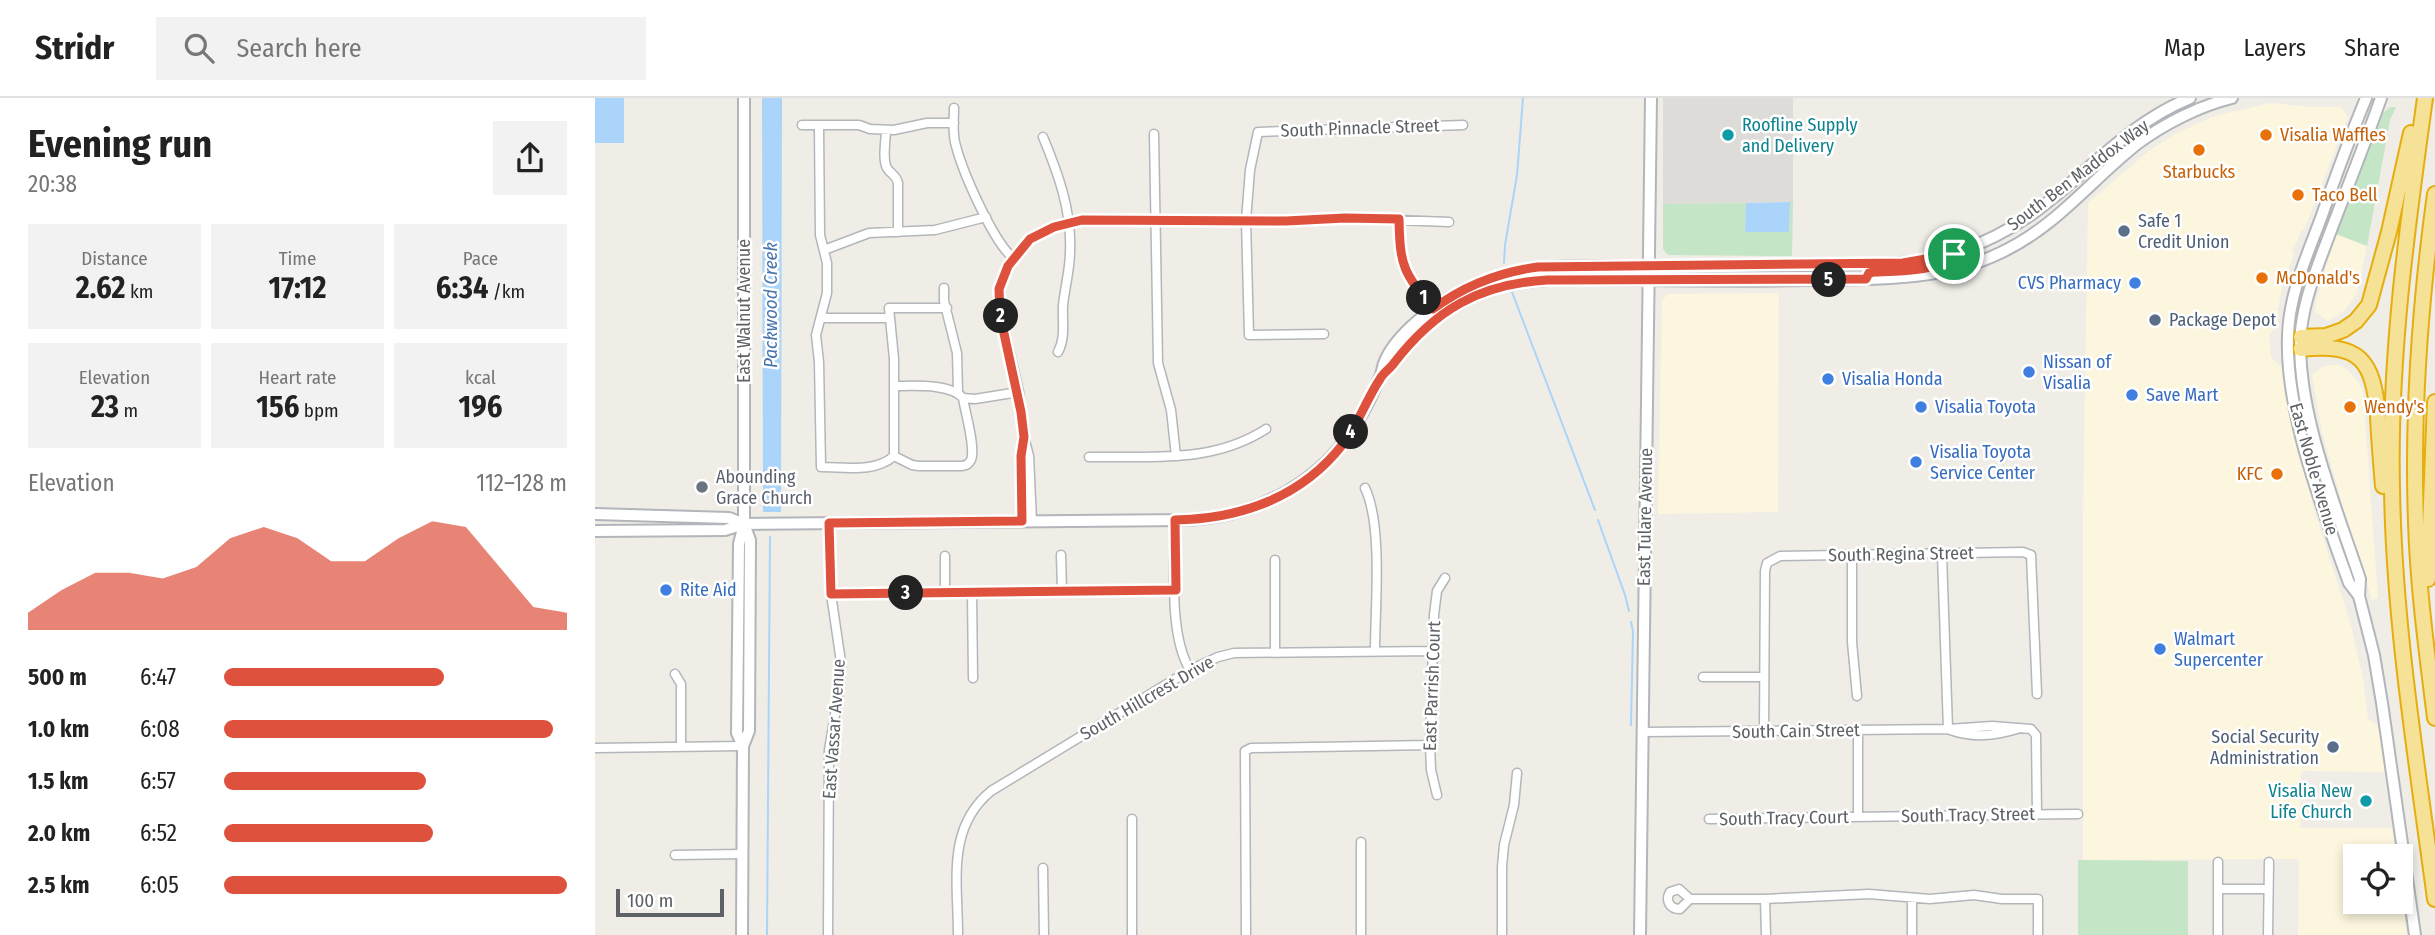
<!DOCTYPE html>
<html lang="en">
<head>
<meta charset="utf-8">
<style>
  :root { --surface:#fff; --page:#f2f2f2; --text:#222; --muted:#767676; --line:#e0e0e0; --accent:#de513c }
  body { margin:0; font-family:"Fira Sans Condensed",sans-serif; background:var(--page); color:var(--text); height:100vh; display:flex; flex-direction:column; font-size:26px; white-space:nowrap }
  * { box-sizing:border-box; margin:0 }
  p { font-size:23px; color:var(--muted) }
  .icon { flex:none; width:38px; height:38px; fill:none; stroke:currentColor; stroke-width:2; stroke-linecap:round; stroke-linejoin:round }
  .map { position:relative; flex:1; overflow:hidden }
  .panel { display:flex; flex-direction:column; background:var(--surface); width:595px }
  .panel>* { flex:none }
  .controls { position:absolute; left:1748px; top:746px; display:grid; gap:14px }
  .controls a { display:grid; place-items:center; width:70px; height:70px; border-radius:0px; background:var(--surface); box-shadow:0 4px 10px #0003; font-size:35px }
  .scale { position:absolute; left:21px; bottom:18px; width:108px; box-sizing:border-box; padding-left:7px; border:4px solid #5e6165; border-top:0; font-size:19px; line-height:24px; white-space:nowrap; color:#5e6165; -webkit-text-stroke:5px #fff; paint-order:stroke }
  .pin { position:absolute; display:grid; place-items:center; width:60px; height:60px; color:#fff; margin:-30px; border:4px solid #fff; border-radius:50%; box-shadow:0 2px 7px #0007 }
  .km { position:absolute; width:35px; height:35px; margin:-18px; border-radius:50%; background:#222; color:#fff; font-size:19px; line-height:35px; text-align:center }
  .round { display:grid; place-items:center; flex:none; width:74px; height:74px; border-radius:0px; background:var(--page) }
  .summary { display:flex; align-items:center; justify-content:space-between; height:119px; padding:0 28px }
  h1 { font-size:38px; font-weight:700; line-height:52px }
  .metrics { display:grid; grid-template-columns:repeat(3,1fr); gap:10px; height:119px; padding:7px 28px }
  .metrics div { display:grid; align-content:center; border-radius:0px; background:var(--page); text-align:center }
  .metrics b { font-size:30px; font-weight:700 }
  .metrics small { font-size:19px; font-weight:400 }
  .metrics p { font-size:19px }
  .chart { height:196px; padding:14px 28px }
  .chart p { display:flex; justify-content:space-between }
  .chart svg { width:100%; height:126px; margin-top:7px; fill:var(--accent); opacity:.7 }
  ul { padding:0 28px; list-style:none; font-size:23px }
  li { display:grid; grid-template-columns:112px 84px 1fr; align-items:center; height:52px }
  li i { height:18px; border-radius:9px; background:var(--accent) }
  header { display:flex; align-items:center; gap:42px; box-sizing:border-box; height:98px; padding:0 35px; background:var(--surface); border-bottom:2px solid var(--line) }
  header strong { font-size:33px }
  nav { display:flex; gap:38px; margin-inline-start:auto; font-size:24px }
  .search { width:490px; height:63px; background:var(--page); display:flex; align-items:center; gap:18px; box-sizing:border-box; padding:0 24px; border-radius:0px; color:var(--muted); font-size:26px }
  main { display:flex; flex:1; min-height:0 }
  .map>svg:first-child { display:block }
  .commercial { fill:#fcf6de }
  .industrial { fill:#dedcd8 }
  .green { fill:#c4e5c6 }
  .water { fill:#abd4fa }
  .lines { fill:none; stroke-linecap:round; stroke-linejoin:round }
  .stream { stroke:#abd4fa; stroke-width:2 }
  .street-casing { stroke:#b3b6ba; stroke-width:11 }
  .secondary-casing { stroke:#b2b5ba; stroke-width:14 }
  .highway-casing { stroke:#e6ad0f; stroke-width:18 }
  .street { stroke:#fff; stroke-width:8 }
  .secondary { stroke:#fff; stroke-width:10 }
  .highway { stroke:#f6e296; stroke-width:14 }
  .route-casing { stroke:#fff; stroke-width:14 }
  .route { stroke:#de513c; stroke-width:9 }
  .culture-dot { fill:#0f9aa8; stroke:#fff; stroke-width:2.5 }
  .food-dot { fill:#e8710a; stroke:#fff; stroke-width:2.5 }
  .service-dot { fill:#5c6f8a; stroke:#fff; stroke-width:2.5 }
  .shop-dot { fill:#3f7fe0; stroke:#fff; stroke-width:2.5 }
  .worship-dot { fill:#6b7280; stroke:#fff; stroke-width:2.5 }
  .labels { text-anchor:middle; stroke-width:5; stroke-linejoin:round; paint-order:stroke }
  .culture-label { font-size:18px; fill:#0d838f; stroke:#fff; text-anchor:start }
  .street-label { font-size:18px; fill:#5e6165; stroke:#fff }
  .food-label { font-size:18px; fill:#c56008; stroke:#fff; text-anchor:start }
  .service-label { font-size:18px; fill:#4e5e75; stroke:#fff; text-anchor:start }
  .shop-label { font-size:18px; fill:#366cbe; stroke:#fff; text-anchor:start }
  .worship-label { font-size:18px; fill:#5b616d; stroke:#fff; text-anchor:start }
  .water-label { font-size:19px; font-style:italic; fill:#4874ab; stroke:#fff }
</style>
</head>
<body>
<header>
<strong>Stridr</strong>
<div class="search"><svg class="icon" aria-label="search" viewBox="0 0 24 24"><circle cx="10" cy="10" r="6"/><path d="M15 15l6 6"/></svg>Search here</div>
<nav><a>Map</a><a>Layers</a><a>Share</a></nav>
</header>
<main>
<section class="panel">
<div class="summary"><div><h1>Evening run</h1><p>20:38</p></div><a class="round"><svg class="icon" aria-label="share" viewBox="0 0 24 24"><path d="M12 15V3M7 8l5-5 5 5M5 13v7h14v-7"/></svg></a></div>
<div class="metrics">
<div><p>Distance</p><b>2.62<small> km</small></b></div>
<div><p>Time</p><b>17:12</b></div>
<div><p>Pace</p><b>6:34<small> /km</small></b></div>
</div>
<div class="metrics">
<div><p>Elevation</p><b>23<small> m</small></b></div>
<div><p>Heart rate</p><b>156<small> bpm</small></b></div>
<div><p>kcal</p><b>196</b></div>
</div>
<div class="chart"><p><span>Elevation</span>112–128 m</p>
<svg viewBox="0 0 160 44" preserveAspectRatio="none"><path d="M0 44V38L10 30L20 24L30 24L40 26L50 22L60 12L70 8L80 12L90 20L100 20L110 12L120 6L130 8L140 22L150 36L160 38V44z"/></svg>
</div>
<ul>
<li><b>500 m</b>6:47<i style="width:64%"></i></li>
<li><b>1.0 km</b>6:08<i style="width:96%"></i></li>
<li><b>1.5 km</b>6:57<i style="width:59%"></i></li>
<li><b>2.0 km</b>6:52<i style="width:61%"></i></li>
<li><b>2.5 km</b>6:05<i style="width:100%"></i></li>
</ul>
</section>
<div class="map">
<svg width="1840" height="837" viewBox="0 0 1840 837">
  <rect width="100%" height="100%" fill="#efede6"/>
  <!-- commercial -->
  <path class="commercial" d="M1677 5 1715 9H1746L1753 19 1710 130 1706 133 1700 148 1697 150 1699 156 1687 190 1683 211V225L1674 237 1676 259 1686 269 1697 325 1714 384 1718 408 1755 524 1768 580 1773 621 1782 627 1785 635 1790 674 1706 673 1705 730H1797L1801 758H1760V803H1806V793L1812 837H1703L1704 761 1488 762V411L1493 105 1555 52 1582 35 1622 17Z
    M1741 136 1772 148 1762 196 1749 213 1733 223 1720 214 1721 202Z
    M1184 195 1183 414 1063 416 1067 202 1073 196Z
    M1736 267H1744L1753 272 1762 282 1768 292 1783 500 1777 502 1746 402 1727 334 1717 277 1727 269Z"/>
  <!-- industrial -->
  <path class="industrial" d="M1068 0H1198V104L1068 106Z"/>
  <!-- green -->
  <path class="green" d="M1795 9H1801L1795 22 1772 148 1741 136 1788 15Z
    M1195 104H1198L1197 158 1073 157 1068 151V106L1151 105 1150 134H1194Z
    M1483 762 1593 763V837H1483Z"/>
  <!-- water -->
  <path class="water" d="M0 0H29V45H0Z
    M167 0H187L186 414H168Z
    M1195 104 1194 134H1150L1151 105Z"/>
  <g class="lines">
    <!-- stream -->
    <path class="stream" d="M909 165 910 147 922 77 928 0
      M917 194 1000 412
      M1003 422 1030 497 1034 513
      M1036 627 1038 534 1036 524
      M172 837 175 439"/>
    <defs>
      <path id="street" d="M359 10C359 22 357 36 361 48 368 75 398 143 418 160
        M207 27H264L275 31 299 32 332 25H359
        M224 29 225 137 232 165V195L221 237 224 264 226 369C250 369 280 375 299 358L317 367 324 368H367C371 367 373 367 376 362 381 350 370 314 368 300
        M291 32C291 42 287 61 292 70 296 77 301 76 303 85V134
        M559 36 563 265 576 312 581 358
        M448 39C463 75 477 113 475 154 475 171 470 189 468 207 467 224 471 239 463 254
        M804 121C805 169 808 174 838 211
        M229 152 274 135 340 132 391 119
        M349 190V203L362 255 363 294
        M227 220H295
        M729 236 654 237 651 122 655 72 663 34 868 27
        M299 288C318 288 355 285 368 300L380 301 424 294
        M299 358V261L294 210H352
        M494 359C555 358 617 366 671 331
        M770 390C788 428 780 509 780 553
        M580 422C580 465 573 536 595 572
        M427 423 426 358 428 342
        M437 423 434 358 429 339 424 294 406 217 404 191 413 168 435 141 459 129 487 122 691 123 750 120 854 124
        M1347 456 1353 631
        M466 457 467 493
        M1257 457V544L1262 598
        M350 458V495
        M680 462V554
        M377 495 378 580
        M236 496 581 492
        M80 576 86 586V649
        M1108 579H1169
        M1263 632V719
        M1355 632C1378 640 1399 638 1422 631
        M1169 633 1170 473 1172 465 1185 458 1428 454 1436 457 1442 596
        M1049 634 1353 631 1397 628 1436 631 1441 637 1442 716
        M0 650 148 648
        M842 697 836 672 835 647 839 517 842 493 850 480
        M537 721V837
        M1114 721 1483 716
        M766 744V837
        M80 757 148 756
        M1623 764V837
        M448 770 449 837
        M1084 791 1095 801 1085 811C1075 811 1070 803 1075 794Z
        M1623 791H1673
        M1317 800V837
        M1095 801H1170L1274 796 1335 801 1379 797 1407 801H1443V837
        M1170 801 1171 837
        M233 837 234 652 245 587 246 564 236 496 234 425
        M363 837C363 784 351 730 396 693L595 572 623 559 639 555 838 553
        M651 837 650 653 656 650 835 647
        M907 837V769L909 747 919 707 922 675
        M1673 837 1674 764"/>
      <path id="secondary" d="M1786 0C1770 46 1752 90 1735 135 1723 167 1710 198 1706 232 1699 307 1741 409 1765 481L1764 498 1779 557 1787 605 1820 837
        M1291 173 1345 167 1353 164 1358 157
        M786 278C800 266 809 250 823 237 858 201 902 185 952 182 1038 181 1125 184 1212 182 1277 181 1345 184 1405 155 1461 129 1495 83 1542 46 1569 26 1604 8 1637 0
        M0 416 134 420 149 426
        M0 433 130 432 149 426 591 422C662 419 729 384 764 321 772 308 779 293 785 279 788 274 787 268 790 263 802 235 841 206 867 193 926 162 991 168 1055 169 1111 170 1168 168 1224 167 1261 166 1299 168 1335 161 1380 152 1424 129 1459 99 1503 63 1541 22 1595 0
        M1764 498 1754 485C1728 412 1690 315 1693 238 1694 196 1712 158 1726 120 1740 80 1755 39 1771 0
        M148 648 142 635 144 446 149 426V0
        M147 837 148 648 154 633 155 442 149 426
        M1045 837 1056 0"/>
      <path id="highway" d="M1830 0C1812 130 1794 259 1797 390 1799 528 1822 665 1840 801
        M1840 96C1825 205 1817 314 1821 424 1823 490 1832 555 1840 620
        M1706 239 1731 238 1748 232 1761 223 1774 207 1794 134 1816 35
        M1706 251C1765 245 1778 261 1783 318 1784 342 1786 365 1788 388
        M1833 481 1840 304"/>
    </defs>
    <!-- street casing -->
    <use href="#street" class="street-casing"/>
    <!-- secondary casing -->
    <use href="#secondary" class="secondary-casing"/>
    <!-- highway casing -->
    <use href="#highway" class="highway-casing"/>
    <!-- street -->
    <use href="#street" class="street"/>
    <!-- secondary -->
    <use href="#secondary" class="secondary"/>
    <!-- highway -->
    <use href="#highway" class="highway"/>
  </g>
  <g class="lines">
    <defs>
      <path id="route" d="M750 120 804 121C805 169 808 173 838 211 869 188 905 174 943 169L1308 165 1359 156C1348 174 1299 173 1279 174L1274 175 1271 181 952 182C884 186 840 212 799 265 795 271 788 275 785 281 771 302 764 325 748 346 707 399 646 421 580 422L581 492 236 496 234 425 427 423 426 358 429 339 426 314 405 217 404 191 413 168 435 141 459 129 487 122 691 123Z"/>
    </defs>
    <!-- route casing -->
    <use href="#route" class="route-casing"/>
    <!-- route -->
    <use href="#route" class="route"/>
  </g>
  <!-- markers -->
  <g class="culture-dot">
    <circle cx="1133" cy="37" r="7"/>
    <circle cx="1771" cy="703" r="7"/>
  </g>
  <g class="food-dot">
    <circle cx="1671" cy="37" r="7"/>
    <circle cx="1604" cy="52" r="7"/>
    <circle cx="1703" cy="97" r="7"/>
    <circle cx="1667" cy="180" r="7"/>
    <circle cx="1755" cy="309" r="7"/>
    <circle cx="1682" cy="376" r="7"/>
  </g>
  <g class="service-dot">
    <circle cx="1529" cy="133" r="7"/>
    <circle cx="1560" cy="222" r="7"/>
    <circle cx="1738" cy="649" r="7"/>
  </g>
  <g class="shop-dot">
    <circle cx="1540" cy="185" r="7"/>
    <circle cx="1434" cy="274" r="7"/>
    <circle cx="1233" cy="281" r="7"/>
    <circle cx="1537" cy="297" r="7"/>
    <circle cx="1326" cy="309" r="7"/>
    <circle cx="1321" cy="364" r="7"/>
    <circle cx="71" cy="492" r="7"/>
    <circle cx="1565" cy="551" r="7"/>
  </g>
  <circle class="worship-dot" cx="107" cy="389" r="7"/>
  <g class="labels">
    <!-- culture labels -->
    <g class="culture-label">
      <text x="1147" y="33">Roofline Supply<tspan x="1147" dy="21">and Delivery</tspan></text>
      <text x="1757" y="699" text-anchor="end">Visalia New<tspan x="1757" dy="21">Life Church</tspan></text>
    </g>
    <!-- street labels -->
    <g class="street-label">
      <text transform="translate(765 30) rotate(-2)" y="6">South Pinnacle Street</text>
      <text transform="translate(1483 77) rotate(-37)" y="6">South Ben Maddox Way</text>
      <text transform="translate(149 213) rotate(-90)" y="6">East Walnut Avenue</text>
      <text transform="translate(1719 371) rotate(74)" y="6">East Noble Avenue</text>
      <text transform="translate(1050 419) rotate(-89)" y="6">East Tulare Avenue</text>
      <text transform="translate(1306 456) rotate(-1)" y="6">South Regina Street</text>
      <text transform="translate(837 588) rotate(-88)" y="6">East Parrish Court</text>
      <text transform="translate(552 600) rotate(-30)" y="6">South Hillcrest Drive</text>
      <text transform="translate(239 631) rotate(-86)" y="6">East Vassar Avenue</text>
      <text transform="translate(1201 633) rotate(-1)" y="6">South Cain Street</text>
      <text transform="translate(1373 717) rotate(-1)" y="6">South Tracy Street</text>
      <text transform="translate(1189 720) rotate(-1)" y="6">South Tracy Court</text>
    </g>
    <!-- food labels -->
    <g class="food-label">
      <text x="1685" y="43">Visalia Waffles</text>
      <text x="1604" y="80" text-anchor="middle">Starbucks</text>
      <text x="1717" y="103">Taco Bell</text>
      <text x="1681" y="186">McDonald's</text>
      <text x="1769" y="315">Wendy's</text>
      <text x="1668" y="382" text-anchor="end">KFC</text>
    </g>
    <!-- service labels -->
    <g class="service-label">
      <text x="1543" y="129">Safe 1<tspan x="1543" dy="21">Credit Union</tspan></text>
      <text x="1574" y="228">Package Depot</text>
      <text x="1724" y="645" text-anchor="end">Social Security<tspan x="1724" dy="21">Administration</tspan></text>
    </g>
    <!-- shop labels -->
    <g class="shop-label">
      <text x="1526" y="191" text-anchor="end">CVS Pharmacy</text>
      <text x="1448" y="270">Nissan of<tspan x="1448" dy="21">Visalia</tspan></text>
      <text x="1247" y="287">Visalia Honda</text>
      <text x="1551" y="303">Save Mart</text>
      <text x="1340" y="315">Visalia Toyota</text>
      <text x="1335" y="360">Visalia Toyota<tspan x="1335" dy="21">Service Center</tspan></text>
      <text x="85" y="498">Rite Aid</text>
      <text x="1579" y="547">Walmart<tspan x="1579" dy="21">Supercenter</tspan></text>
    </g>
    <!-- worship labels -->
    <g class="worship-label">
      <text x="121" y="385">Abounding<tspan x="121" dy="21">Grace Church</tspan></text>
    </g>
    <!-- water labels -->
    <g class="water-label">
      <text transform="translate(175 207) rotate(-90)" y="7">Packwood Creek</text>
    </g>
  </g>
</svg>
<div class="controls">
<a><svg class="icon" aria-label="locate" viewBox="0 0 24 24"><circle cx="12" cy="12" r="6"/><path d="M12 2v4M12 18v4M2 12h4M18 12h4"/></svg></a>
</div>
<div class="scale">100 m</div>
<div class="pin" style="left:1359px;top:156px;background:#1e9e55"><svg class="icon" aria-label="arrive" viewBox="0 0 24 24"><path d="M6 21V4h12l-3 4 3 4H6"/></svg></div>
<b class="km" style="left:829px;top:200px">1</b>
<b class="km" style="left:406px;top:218px">2</b>
<b class="km" style="left:311px;top:495px">3</b>
<b class="km" style="left:756px;top:334px">4</b>
<b class="km" style="left:1234px;top:182px">5</b>
</div>
</main>
</body>
</html>
